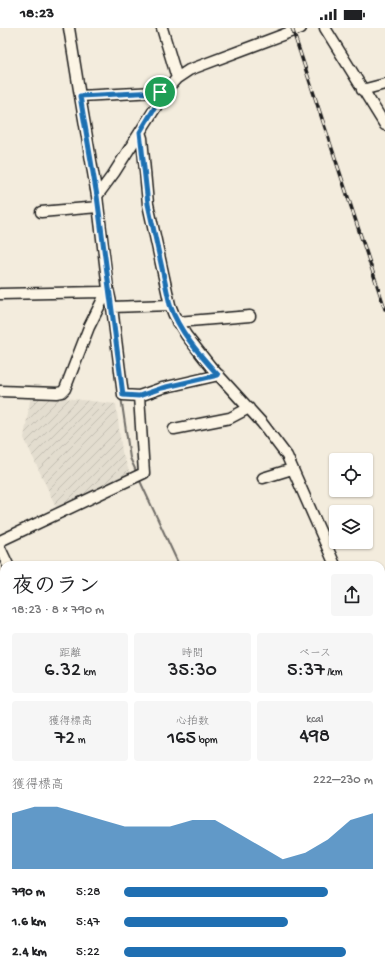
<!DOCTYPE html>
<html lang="ja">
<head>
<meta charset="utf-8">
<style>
  :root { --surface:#fff; --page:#f6f6f6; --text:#202124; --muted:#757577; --accent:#1f6fb2 }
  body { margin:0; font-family:"Gochi Hand","Klee One",sans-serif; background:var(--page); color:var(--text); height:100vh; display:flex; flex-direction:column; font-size:15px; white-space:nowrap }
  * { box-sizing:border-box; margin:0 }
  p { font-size:13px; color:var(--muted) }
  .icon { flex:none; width:22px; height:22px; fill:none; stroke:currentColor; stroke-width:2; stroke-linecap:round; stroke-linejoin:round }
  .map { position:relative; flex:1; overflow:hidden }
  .panel { position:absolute; left:0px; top:533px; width:385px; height:414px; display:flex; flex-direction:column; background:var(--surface); border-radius:12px 12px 0 0; box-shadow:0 1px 3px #0004 }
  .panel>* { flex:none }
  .buttons { position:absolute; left:329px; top:425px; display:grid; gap:8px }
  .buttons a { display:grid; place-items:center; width:44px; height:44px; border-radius:4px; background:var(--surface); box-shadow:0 1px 3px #0004; font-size:20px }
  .pin { position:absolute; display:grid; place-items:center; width:34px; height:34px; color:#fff; margin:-17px; border:2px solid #fff; border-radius:50%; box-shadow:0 1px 4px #0007 }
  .round { display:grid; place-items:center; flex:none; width:42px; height:42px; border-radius:4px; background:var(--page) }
  .summary { display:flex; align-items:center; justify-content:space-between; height:68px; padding:0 12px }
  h1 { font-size:22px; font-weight:600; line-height:30px }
  .figures { display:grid; grid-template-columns:repeat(3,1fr); gap:6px; height:68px; padding:4px 12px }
  .figures div { display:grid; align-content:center; border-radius:4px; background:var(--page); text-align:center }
  .figures b { font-size:20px; font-weight:600 }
  .figures small { font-size:11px; font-weight:400 }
  .figures p { font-size:11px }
  .chart { height:112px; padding:8px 12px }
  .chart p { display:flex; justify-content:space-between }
  .chart svg { width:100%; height:72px; margin-top:4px; fill:var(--accent); opacity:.7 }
  ul { padding:0 12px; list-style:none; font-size:13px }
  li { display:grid; grid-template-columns:64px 48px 1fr; align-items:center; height:30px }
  li i { height:10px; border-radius:5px; background:var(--accent) }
  .status { display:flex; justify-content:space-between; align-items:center; height:28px; padding:0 20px; background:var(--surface); direction:ltr }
  .status svg { height:11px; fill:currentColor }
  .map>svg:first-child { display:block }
  .industrial { fill:url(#industrial-furrows) }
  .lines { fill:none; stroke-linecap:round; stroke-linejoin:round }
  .stream { stroke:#716e68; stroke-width:2 }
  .river { stroke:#aaa59b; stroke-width:12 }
  .minor-casing { stroke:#1c1c1c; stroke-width:13 }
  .highway-casing { stroke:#1c1c1c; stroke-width:17 }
  .minor { stroke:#fcf5e5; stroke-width:10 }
  .highway { stroke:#fcf5e5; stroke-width:14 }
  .rail-casing { stroke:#1c1c1c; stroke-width:3.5 }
  .rail { stroke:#fcf5e5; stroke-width:2; stroke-dasharray:6; stroke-linecap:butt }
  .route-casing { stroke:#fff; stroke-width:8 }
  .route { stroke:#1f6fb2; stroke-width:5 }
</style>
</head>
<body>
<div class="status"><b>18:23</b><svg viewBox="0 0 49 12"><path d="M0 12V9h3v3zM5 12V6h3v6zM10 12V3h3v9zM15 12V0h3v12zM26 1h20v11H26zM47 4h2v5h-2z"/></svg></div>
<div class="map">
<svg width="385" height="947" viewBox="0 0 385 947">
  <defs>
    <pattern id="industrial-furrows" width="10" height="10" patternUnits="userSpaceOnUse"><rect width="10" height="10" fill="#e3ddcf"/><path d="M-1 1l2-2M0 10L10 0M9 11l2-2" fill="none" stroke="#c2bdb1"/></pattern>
  </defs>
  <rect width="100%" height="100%" fill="#f3ecdd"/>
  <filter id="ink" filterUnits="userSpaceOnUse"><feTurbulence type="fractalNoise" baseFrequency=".025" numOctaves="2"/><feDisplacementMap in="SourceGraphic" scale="8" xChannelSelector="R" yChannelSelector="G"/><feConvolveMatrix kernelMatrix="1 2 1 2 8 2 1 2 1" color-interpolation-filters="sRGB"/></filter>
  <g filter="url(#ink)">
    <!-- industrial -->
    <path class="industrial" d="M31 366 116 376 122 424 131 448 57 481 24 410Z"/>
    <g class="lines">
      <!-- stream -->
      <path class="stream" d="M90 159 93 174
        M121 369 130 430 136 443
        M140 453 179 537
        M0 669 4 673
        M381 835 385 842
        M275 943 279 947"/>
      <!-- river -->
      <path class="river" d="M0 694 4 698
        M253 943 257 947"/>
      <defs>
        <path id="minor" d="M69 0 80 68 156 64 163 66
          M162 0 177 50
          M325 0 385 97
          M362 62 385 56
          M80 68 97 168
          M140 104 142 110 148 176 170 277 174 287 186 307 211 339 262 395 287 428 335 537
          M41 184 98 179
          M108 261 112 279 123 367 139 368 162 360 219 347
          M0 266 102 264 105 265
          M112 279 170 277
          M177 294 250 288
          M0 363 57 365 62 364 65 361 89 299 108 261 97 168 114 145 168 60 177 50 189 42 301 0
          M174 401 230 390 249 380
          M263 450 292 441
          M0 513 144 445 139 368
          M0 520 8 537
          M0 851 4 854
          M0 890 4 885
          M0 933 4 936
          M15 943 21 947
          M140 943 143 947"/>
        <path id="highway" d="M381 855 385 853
          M381 866 385 864
          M172 947 182 943
          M201 947 211 943"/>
      </defs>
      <!-- minor casing -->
      <use href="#minor" class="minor-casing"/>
      <!-- highway casing -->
      <use href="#highway" class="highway-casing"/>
      <!-- minor -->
      <use href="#minor" class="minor"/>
      <!-- highway -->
      <use href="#highway" class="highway"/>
      <defs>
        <path id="rail" d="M292 0 385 281"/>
      </defs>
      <!-- rail casing -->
      <use href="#rail" class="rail-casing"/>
      <!-- rail -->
      <use href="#rail" class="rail"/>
    </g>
  </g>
  <g class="lines" filter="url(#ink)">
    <defs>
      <path id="route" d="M156 64 163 66 140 104 148 176 170 277C179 303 199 326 218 347L162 360 139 368 123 367 97 168 80 68Z"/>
    </defs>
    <!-- route casing -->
    <use href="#route" class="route-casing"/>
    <!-- route -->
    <use href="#route" class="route"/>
  </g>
</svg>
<div class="buttons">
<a><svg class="icon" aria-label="locate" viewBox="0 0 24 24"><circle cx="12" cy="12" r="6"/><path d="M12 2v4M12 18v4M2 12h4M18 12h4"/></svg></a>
<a><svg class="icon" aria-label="layers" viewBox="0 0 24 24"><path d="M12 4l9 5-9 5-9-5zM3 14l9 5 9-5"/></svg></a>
</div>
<div class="pin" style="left:160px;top:64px;background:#1e9e55"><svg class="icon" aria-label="arrive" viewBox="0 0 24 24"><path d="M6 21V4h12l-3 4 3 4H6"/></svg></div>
<section class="panel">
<div class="summary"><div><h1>夜のラン</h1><p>18:23 · 8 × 790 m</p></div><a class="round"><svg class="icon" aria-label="share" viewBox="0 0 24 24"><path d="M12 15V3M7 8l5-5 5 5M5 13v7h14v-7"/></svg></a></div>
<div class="figures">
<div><p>距離</p><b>6.32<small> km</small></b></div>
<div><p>時間</p><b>35:30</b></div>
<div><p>ペース</p><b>5:37<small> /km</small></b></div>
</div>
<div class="figures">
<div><p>獲得標高</p><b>72<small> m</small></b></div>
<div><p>心拍数</p><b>165<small> bpm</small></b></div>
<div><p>kcal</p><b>498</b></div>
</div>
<div class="chart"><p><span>獲得標高</span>222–230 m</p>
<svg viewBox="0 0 160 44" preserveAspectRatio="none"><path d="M0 44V10L10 6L20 6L30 10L40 14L50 18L60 18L70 18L80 14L90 14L100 22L110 30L120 38L130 34L140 26L150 14L160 10V44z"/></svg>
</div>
<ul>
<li><b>790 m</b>5:28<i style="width:82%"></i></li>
<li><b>1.6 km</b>5:47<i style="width:66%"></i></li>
<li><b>2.4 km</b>5:22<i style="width:89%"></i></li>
</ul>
</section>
</div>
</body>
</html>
